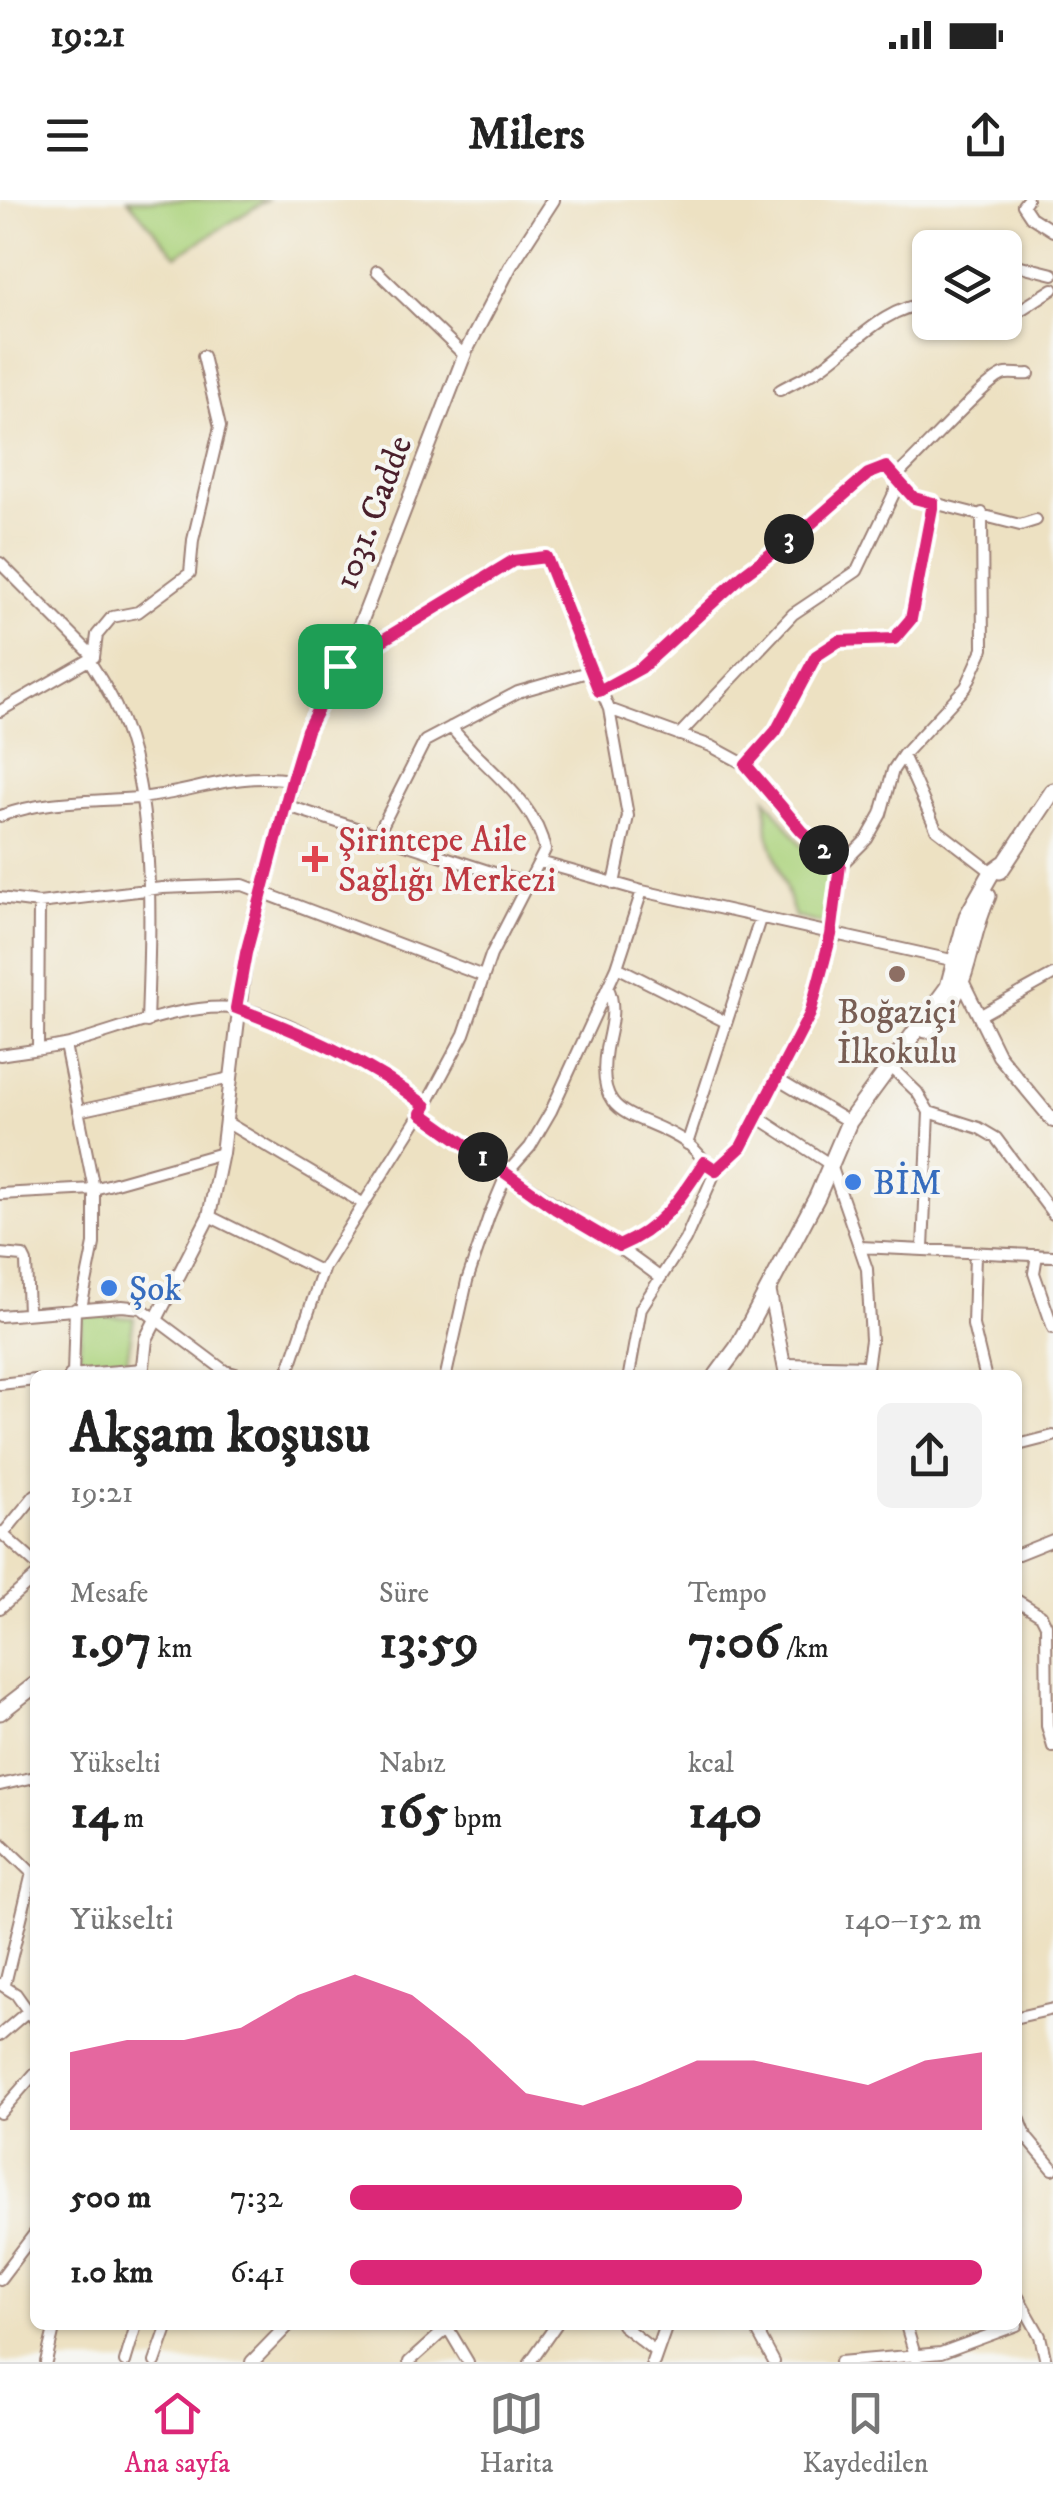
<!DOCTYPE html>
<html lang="tr">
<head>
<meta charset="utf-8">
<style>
  :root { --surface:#fff; --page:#f2f2f2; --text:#222; --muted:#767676; --line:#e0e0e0; --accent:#db2777 }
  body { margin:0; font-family:"IM FELL DW Pica",serif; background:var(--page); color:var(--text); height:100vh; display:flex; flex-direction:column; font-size:38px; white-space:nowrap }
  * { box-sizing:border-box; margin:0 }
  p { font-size:32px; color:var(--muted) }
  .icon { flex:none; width:55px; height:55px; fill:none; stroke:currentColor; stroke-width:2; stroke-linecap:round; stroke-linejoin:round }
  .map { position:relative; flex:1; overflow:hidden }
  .side { position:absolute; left:30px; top:1170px; width:992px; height:960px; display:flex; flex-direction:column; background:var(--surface); border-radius:15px; box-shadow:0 2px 8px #0004 }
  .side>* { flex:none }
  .fabs { position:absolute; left:912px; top:30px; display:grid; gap:20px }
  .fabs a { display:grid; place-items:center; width:110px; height:110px; border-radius:15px; background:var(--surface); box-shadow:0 2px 8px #0004; font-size:50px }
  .pin { position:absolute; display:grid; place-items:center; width:85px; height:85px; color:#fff; margin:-42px; border-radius:20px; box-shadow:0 5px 15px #0006 }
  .km { position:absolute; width:50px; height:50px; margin:-25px; border-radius:50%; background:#222; color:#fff; font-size:28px; line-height:50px; text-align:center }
  .round { display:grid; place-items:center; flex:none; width:105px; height:105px; border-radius:15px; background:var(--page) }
  .head { display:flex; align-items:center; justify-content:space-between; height:170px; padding:0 40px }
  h1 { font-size:55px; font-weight:800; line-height:75px }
  .figures { display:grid; grid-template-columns:repeat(3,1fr); gap:15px; height:170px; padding:10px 40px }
  .figures div { display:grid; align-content:center }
  .figures b { font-size:50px; font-weight:800 }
  .figures small { font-size:28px; font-weight:400 }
  .figures p { font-size:28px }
  .chart { height:280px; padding:20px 40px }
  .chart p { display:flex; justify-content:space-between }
  .chart svg { width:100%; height:180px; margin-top:10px; fill:var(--accent); opacity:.7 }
  ul { padding:0 40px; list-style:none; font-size:32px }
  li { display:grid; grid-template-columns:160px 120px 1fr; align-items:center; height:75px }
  li i { height:25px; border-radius:12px; background:var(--accent) }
  .status { display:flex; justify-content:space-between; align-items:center; height:70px; padding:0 50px; background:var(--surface); direction:ltr }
  .status svg { height:28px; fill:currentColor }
  header { display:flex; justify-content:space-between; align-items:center; height:130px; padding:0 40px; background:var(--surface); font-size:45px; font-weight:800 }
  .tabs { display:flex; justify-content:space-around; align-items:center; height:140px; border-top:2px solid var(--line); background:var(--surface); font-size:28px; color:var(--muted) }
  .tabs a { display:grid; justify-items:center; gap:5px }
  .tabs .current { color:var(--accent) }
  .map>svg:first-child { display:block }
  .green { fill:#acd37d; stroke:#7b7954; stroke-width:2.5 }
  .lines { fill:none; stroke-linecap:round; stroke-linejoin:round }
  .minor-casing { stroke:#9c8076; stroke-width:14 }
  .tertiary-casing { stroke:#9c8076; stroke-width:16 }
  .secondary-casing { stroke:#9c8076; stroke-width:19 }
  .minor { stroke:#fff; stroke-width:10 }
  .tertiary { stroke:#fff; stroke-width:12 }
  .secondary { stroke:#fff; stroke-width:15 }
  .route-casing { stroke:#fff; stroke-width:20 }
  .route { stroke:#db2777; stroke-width:12 }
  .health-dot { fill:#e0444e; stroke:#f6f6f2; stroke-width:4 }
  .education-dot { fill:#8d6e63; stroke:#f6f6f2; stroke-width:4 }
  .shop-dot { fill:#3f7fe0; stroke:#f6f6f2; stroke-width:4 }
  .labels { text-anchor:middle; stroke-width:8; stroke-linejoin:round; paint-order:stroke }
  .street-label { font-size:35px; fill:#4a1f2b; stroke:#f6f6f2 }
  .health-label { font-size:35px; fill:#be3a42; stroke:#f6f6f2; text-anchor:start }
  .education-label { font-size:35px; fill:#785e54; stroke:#f6f6f2 }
  .shop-label { font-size:35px; fill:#366cbe; stroke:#f6f6f2; text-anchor:start }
</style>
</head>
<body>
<div class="status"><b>19:21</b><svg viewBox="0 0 49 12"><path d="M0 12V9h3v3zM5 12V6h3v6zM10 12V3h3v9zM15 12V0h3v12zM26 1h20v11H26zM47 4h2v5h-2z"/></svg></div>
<header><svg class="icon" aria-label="menu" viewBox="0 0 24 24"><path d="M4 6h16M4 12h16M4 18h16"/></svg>Milers<svg class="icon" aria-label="share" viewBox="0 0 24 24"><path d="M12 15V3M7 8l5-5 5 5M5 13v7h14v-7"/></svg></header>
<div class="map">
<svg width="1053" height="2162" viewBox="0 0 1053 2162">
  <rect width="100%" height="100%" fill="#f6f6f2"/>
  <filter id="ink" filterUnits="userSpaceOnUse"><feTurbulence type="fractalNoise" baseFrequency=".01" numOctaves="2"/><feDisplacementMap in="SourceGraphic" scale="20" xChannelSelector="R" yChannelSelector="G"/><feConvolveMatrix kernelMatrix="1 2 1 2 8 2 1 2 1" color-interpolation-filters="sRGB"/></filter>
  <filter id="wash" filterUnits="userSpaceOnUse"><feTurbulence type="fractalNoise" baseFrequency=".0048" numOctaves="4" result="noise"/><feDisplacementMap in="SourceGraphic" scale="40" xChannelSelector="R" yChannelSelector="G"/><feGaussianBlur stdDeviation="2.25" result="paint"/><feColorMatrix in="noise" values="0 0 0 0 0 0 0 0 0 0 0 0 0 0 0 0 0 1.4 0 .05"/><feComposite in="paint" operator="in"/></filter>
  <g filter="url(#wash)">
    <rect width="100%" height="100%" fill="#ede1c2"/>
    <!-- green -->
    <path class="green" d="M128 0H267L176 56Z
      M766 598 800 643 829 670 832 698 827 725 795 717 768 634Z
      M82 1114 134 1118 127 1161 78 1167Z"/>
  </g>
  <g filter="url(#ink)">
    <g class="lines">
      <defs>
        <path id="minor" d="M1027 0 1023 5 1031 17 1053 31
          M1005 62 1053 74
          M377 71 464 155
          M1005 112 1014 114 1053 89
          M780 190C794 182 809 176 822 167 857 142 884 107 930 103
          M895 277C917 259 989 175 1006 174 1013 173 1021 175 1029 174
          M0 363 94 457
          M89 460C98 475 109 491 116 507 157 594 150 727 147 822
          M340 465 513 361 546 357 609 509 711 546 746 565 802 631 841 665
          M599 491 641 468 744 374 878 269 891 270 914 298 1020 325 1036 320
          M609 509 628 616 614 684
          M0 511 94 457 97 435 112 417 138 412 190 373 193 340 220 227 203 156
          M679 535 793 414 857 371 899 283
          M903 555 936 629 992 672
          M746 565 776 531 816 456 839 441 894 439 911 419 933 303
          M285 605 528 684
          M0 616C48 599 89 602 138 598 195 593 233 571 292 580
          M378 634 425 541 518 492 591 471
          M540 662 642 691 956 761
          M841 665 867 639 881 614 893 570 903 555 966 487 983 449 982 313
          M0 698 39 703 162 688 243 685 483 776
          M617 767 726 822
          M608 788C617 807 610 829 606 849 594 924 640 910 687 943 698 951 704 963 716 970
          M979 816 1053 775
          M65 845 94 989V1044L81 1108
          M38 849 39 703
          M0 855C23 851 46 849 69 844 120 831 181 803 234 808 284 813 385 875 426 905
          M890 866 917 892 929 912 923 1048
          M775 878 849 922
          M78 911 231 878
          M929 912 979 928 996 938 1053 1014
          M421 913C499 970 582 1018 658 1076
          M756 916 831 965 867 1069 871 1140 866 1175
          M226 922 364 1004
          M687 944 760 719
          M0 994 94 989 222 953
          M209 1016 322 1072
          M619 1046C662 1028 679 999 705 962
          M860 1047 1053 1056
          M0 1054 23 1056 26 1062 28 1112
          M975 1054 973 1125 985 1175
          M1037 1055 1034 1073 1053 1128
          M0 1116 122 1106 141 1108 225 1171 239 1175
          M786 1164 867 1166
          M70 1175 143 1169
          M73 1175 75 1109
          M287 1175 324 1067 426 905 464 834 491 755 545 650C535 598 481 566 451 527
          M446 1175 467 1081 489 1016 507 973 530 947 551 911 617 767 642 691
          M629 1175 641 1108 685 1040 716 970 741 947 810 814 831 735 841 665
          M0 1184 35 1180
          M1018 1245 1053 1236
          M0 1332 35 1363
          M3 1334 35 1295
          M1018 1354 1053 1340
          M1018 1401 1041 1415 1046 1425 1047 1526 1053 1547
          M0 1408 35 1377
          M0 1585 35 1577
          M0 1642 32 1673 5 1784
          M0 1784 16 1794 35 1821
          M1018 1817 1053 1809
          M0 1835 28 1811
          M0 1913 35 1873
          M1018 1915 1027 1938 1053 1969
          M0 2079 35 2033
          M1018 2097 1040 2136 1046 2162
          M446 2125 468 2162
          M622 2125 656 2152
          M754 2125 774 2162
          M906 2125 917 2162
          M46 2162 55 2125
          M125 2162 136 2125
          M155 2162 168 2125
          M409 2162 448 2127
          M530 2162 556 2125
          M840 2162 941 2153 1017 2125"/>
        <path id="tertiary" d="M963 783 999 856 1053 921
          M769 1089 786 1175
          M142 1175 146 1139 209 1016 222 953 246 753 307 531 362 420 466 151 511 65 553 0
          M252 2162 288 2125
          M653 2162 666 2125"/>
        <path id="secondary" d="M1000 671 1053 591
          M926 830C975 788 963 750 988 696
          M717 1175 737 1148 817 997 849 922 948 787 967 716 992 672 1003 664
          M0 1512 35 1485"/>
      </defs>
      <!-- minor casing -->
      <use href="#minor" class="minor-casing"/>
      <!-- tertiary casing -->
      <use href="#tertiary" class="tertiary-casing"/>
      <!-- secondary casing -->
      <use href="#secondary" class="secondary-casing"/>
      <!-- minor -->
      <use href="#minor" class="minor"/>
      <!-- tertiary -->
      <use href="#tertiary" class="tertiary"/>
      <!-- secondary -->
      <use href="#secondary" class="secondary"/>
    </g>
  </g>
  <g class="lines" filter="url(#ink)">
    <defs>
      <path id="route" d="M886 267 914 298 933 303 911 419 894 439 839 441 816 456 776 531 746 565 802 631 840 665 831 735 810 814 741 947 716 970 704 962C680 999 662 1028 619 1046L556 1009 421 913 426 906C368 861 304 834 236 808L246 753 292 580 307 530 340 466 513 361 546 357 599 491 641 468 744 374 812 323 868 274Z"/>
    </defs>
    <!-- route casing -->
    <use href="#route" class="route-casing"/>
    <!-- route -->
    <use href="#route" class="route"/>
  </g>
  <!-- markers -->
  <path class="health-dot" d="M310 644h10v10h10v10h-10v10h-10v-10h-10v-10h10z"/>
  <circle class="education-dot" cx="897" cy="774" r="10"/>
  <g class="shop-dot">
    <circle cx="853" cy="982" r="10"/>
    <circle cx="109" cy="1088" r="10"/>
  </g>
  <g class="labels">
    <!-- street labels -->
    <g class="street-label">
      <text transform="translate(372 312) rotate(-69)" y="12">1031. Cadde</text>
    </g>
    <!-- health labels -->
    <g class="health-label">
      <text x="338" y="651">Şirintepe Aile<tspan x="338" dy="40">Sağlığı Merkezi</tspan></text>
    </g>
    <!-- education labels -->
    <g class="education-label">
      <text x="897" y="823">Boğaziçi<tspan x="897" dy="40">İlkokulu</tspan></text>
    </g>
    <!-- shop labels -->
    <g class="shop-label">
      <text x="873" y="994">BİM</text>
      <text x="129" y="1100">Şok</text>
    </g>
  </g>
</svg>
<div class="fabs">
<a><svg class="icon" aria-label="layers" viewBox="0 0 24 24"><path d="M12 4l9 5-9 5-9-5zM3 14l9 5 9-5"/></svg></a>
</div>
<div class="pin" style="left:340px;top:466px;background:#1e9e55"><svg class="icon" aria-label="arrive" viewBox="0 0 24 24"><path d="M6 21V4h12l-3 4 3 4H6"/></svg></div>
<b class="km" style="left:483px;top:957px">1</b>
<b class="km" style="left:824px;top:650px">2</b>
<b class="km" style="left:789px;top:339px">3</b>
<section class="side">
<div class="head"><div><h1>Akşam koşusu</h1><p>19:21</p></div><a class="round"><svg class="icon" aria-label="share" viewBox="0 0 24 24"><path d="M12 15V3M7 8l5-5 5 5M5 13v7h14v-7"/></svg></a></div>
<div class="figures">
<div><p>Mesafe</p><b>1.97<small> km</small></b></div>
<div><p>Süre</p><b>13:59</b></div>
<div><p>Tempo</p><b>7:06<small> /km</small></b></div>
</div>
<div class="figures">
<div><p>Yükselti</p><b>14<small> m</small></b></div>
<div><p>Nabız</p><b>165<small> bpm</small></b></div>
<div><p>kcal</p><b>140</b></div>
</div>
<div class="chart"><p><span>Yükselti</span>140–152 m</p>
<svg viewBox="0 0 160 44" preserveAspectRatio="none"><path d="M0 44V25L10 22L20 22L30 19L40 11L50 6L60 11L70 22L80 35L90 38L100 33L110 27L120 27L130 30L140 33L150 27L160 25V44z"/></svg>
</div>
<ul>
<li><b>500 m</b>7:32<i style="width:62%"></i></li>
<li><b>1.0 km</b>6:41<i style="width:100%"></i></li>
</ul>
</section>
</div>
<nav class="tabs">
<a class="current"><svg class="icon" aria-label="home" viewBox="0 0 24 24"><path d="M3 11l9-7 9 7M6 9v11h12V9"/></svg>Ana sayfa</a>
<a><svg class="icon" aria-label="map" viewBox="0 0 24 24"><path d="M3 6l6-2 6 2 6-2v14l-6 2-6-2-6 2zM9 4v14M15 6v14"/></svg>Harita</a>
<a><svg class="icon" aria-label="saved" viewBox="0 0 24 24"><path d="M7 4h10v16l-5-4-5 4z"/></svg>Kaydedilen</a>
</nav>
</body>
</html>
